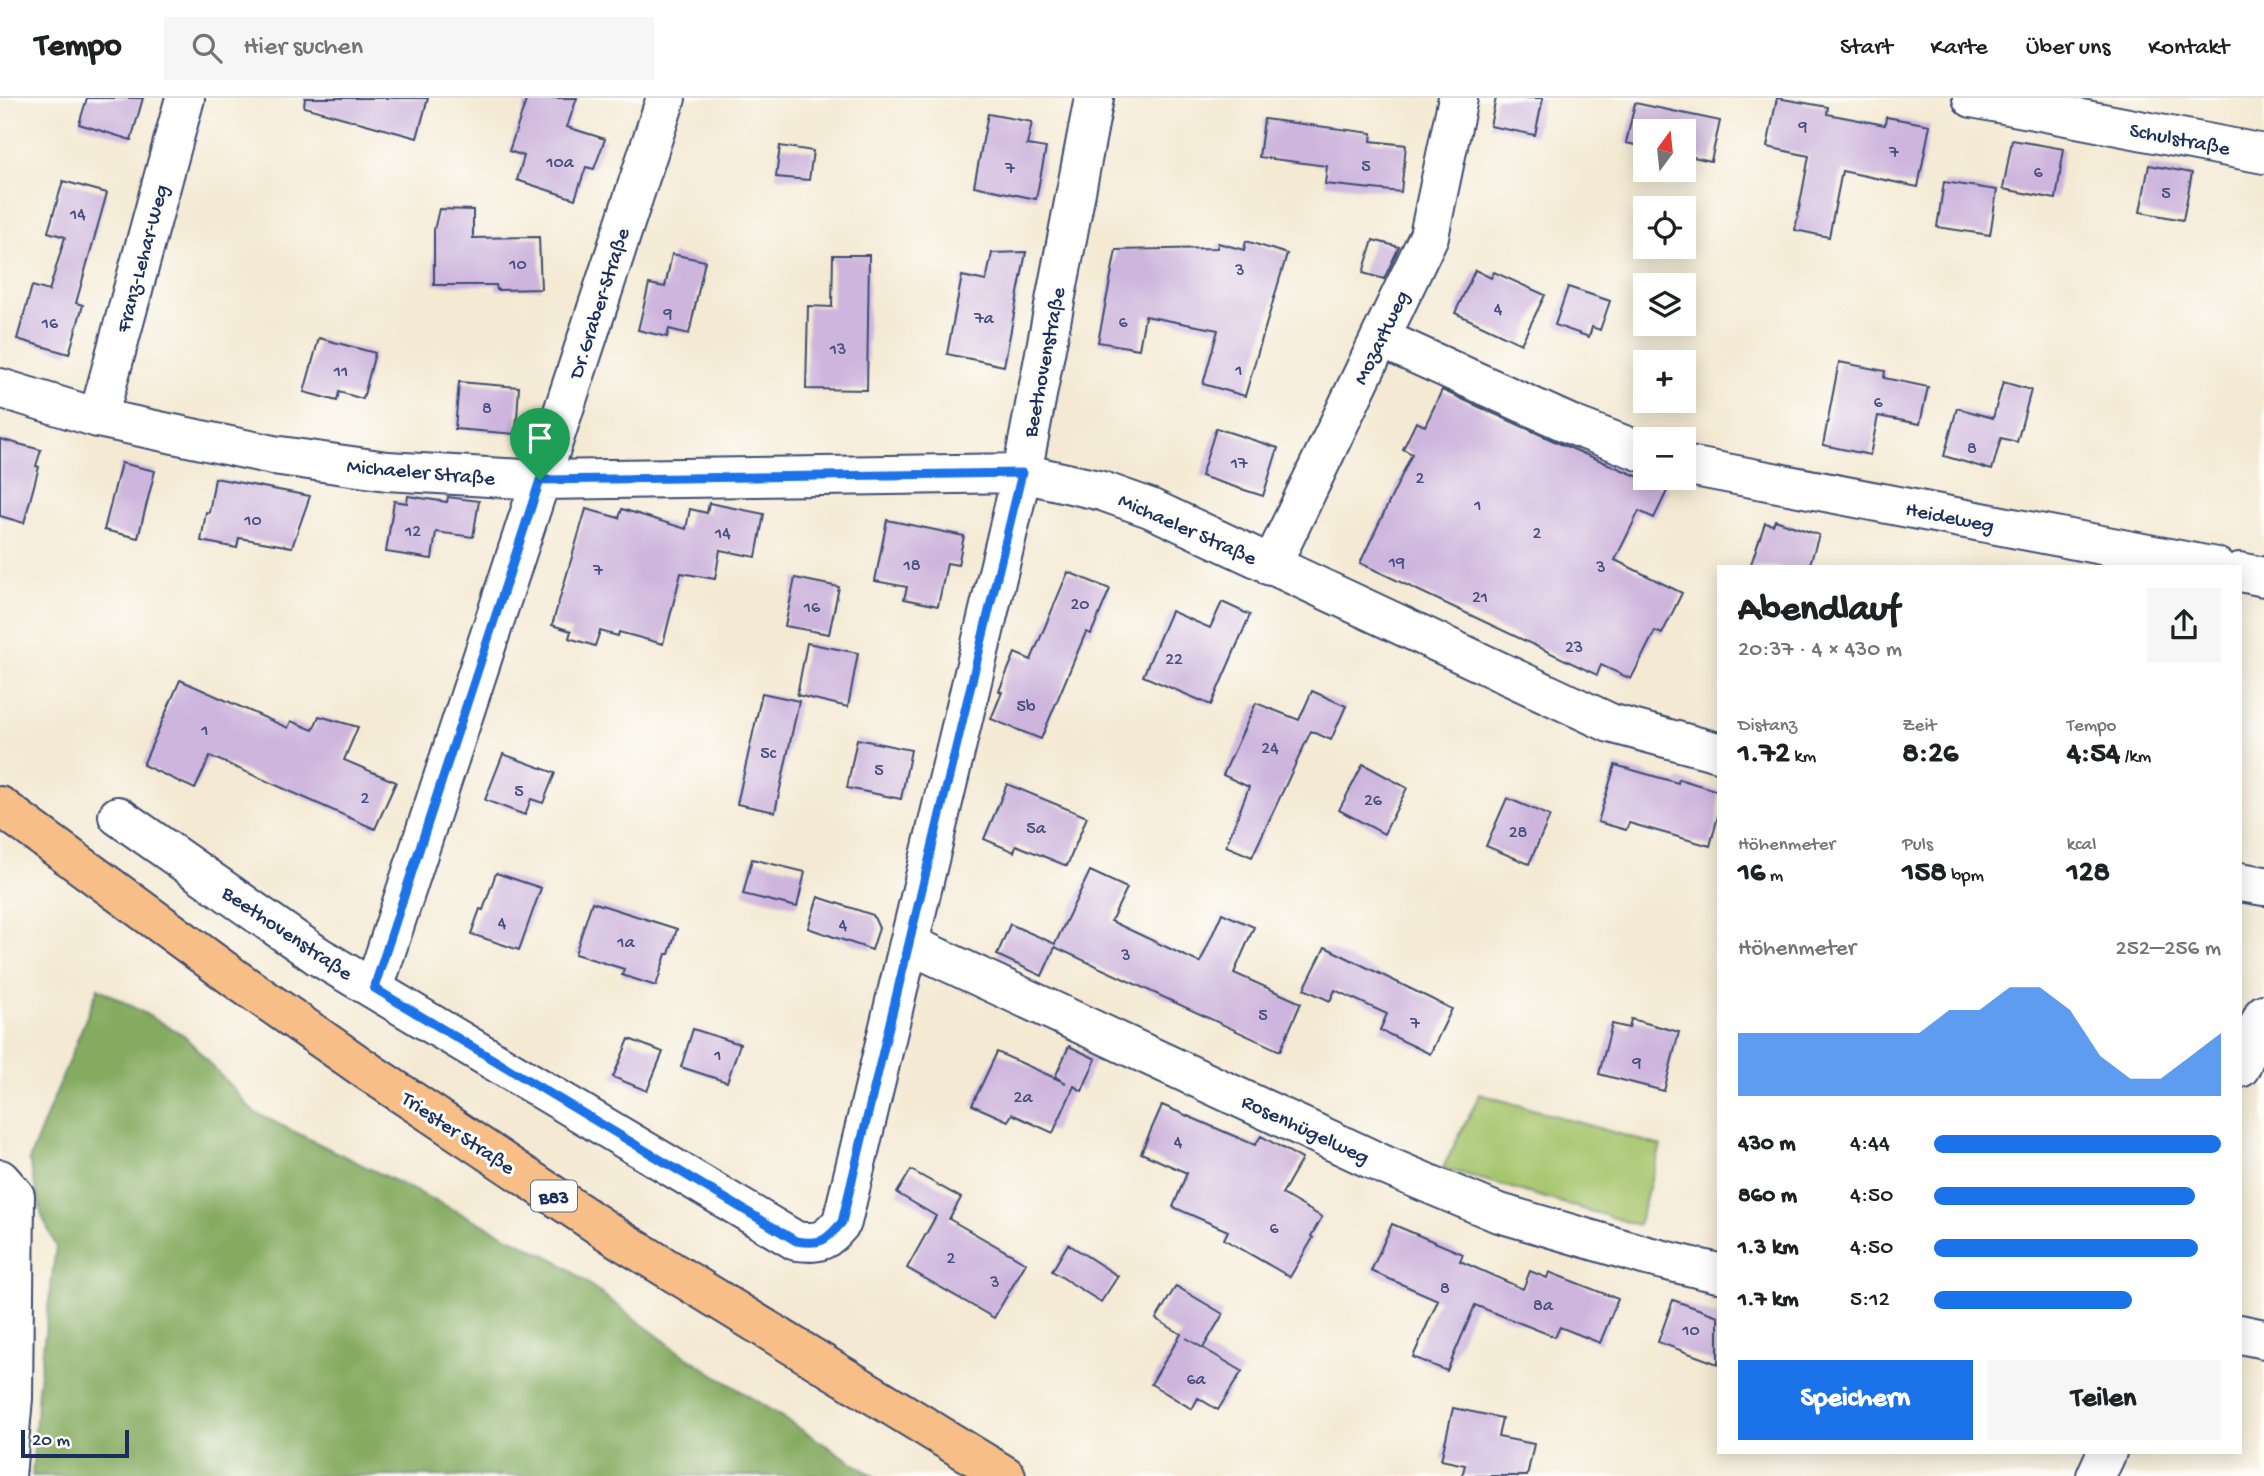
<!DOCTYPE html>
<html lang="de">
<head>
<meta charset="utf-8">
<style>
  :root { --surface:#fff; --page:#f6f6f6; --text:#202124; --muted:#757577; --line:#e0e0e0; --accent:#1a73e8 }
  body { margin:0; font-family:"Gochi Hand",sans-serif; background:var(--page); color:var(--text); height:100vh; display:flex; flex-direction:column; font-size:26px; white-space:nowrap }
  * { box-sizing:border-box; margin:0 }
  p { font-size:23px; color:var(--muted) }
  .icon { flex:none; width:38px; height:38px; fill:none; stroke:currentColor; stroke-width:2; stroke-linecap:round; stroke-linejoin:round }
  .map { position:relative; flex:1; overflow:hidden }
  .details { position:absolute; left:1717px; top:467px; width:525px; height:889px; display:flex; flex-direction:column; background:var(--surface); border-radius:0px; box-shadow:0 4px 18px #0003 }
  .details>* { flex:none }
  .needle { width:46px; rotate:15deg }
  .tools { position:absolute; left:1633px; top:21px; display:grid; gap:14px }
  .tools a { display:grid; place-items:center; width:63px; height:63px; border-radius:0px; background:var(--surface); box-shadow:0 4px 18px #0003; font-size:35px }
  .scale { position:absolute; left:21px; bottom:18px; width:108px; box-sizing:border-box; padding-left:7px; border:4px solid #1b2f5e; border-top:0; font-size:19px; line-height:24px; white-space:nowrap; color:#1b2f5e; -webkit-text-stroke:5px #fdfcf7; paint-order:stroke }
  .pin { position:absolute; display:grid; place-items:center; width:60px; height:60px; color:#fff; margin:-72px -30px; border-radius:50% 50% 50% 0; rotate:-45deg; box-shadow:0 0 7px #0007 }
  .pin .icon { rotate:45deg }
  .round { display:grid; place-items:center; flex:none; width:74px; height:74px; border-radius:0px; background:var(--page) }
  .head { display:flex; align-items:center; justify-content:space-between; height:119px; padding:0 21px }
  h1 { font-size:38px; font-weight:800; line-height:52px }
  .figures { display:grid; grid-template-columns:repeat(3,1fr); gap:10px; height:119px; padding:7px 21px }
  .figures div { display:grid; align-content:center }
  .figures b { font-size:30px; font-weight:800 }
  .figures small { font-size:19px; font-weight:400 }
  .figures p { font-size:19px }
  .chart { height:196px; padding:14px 21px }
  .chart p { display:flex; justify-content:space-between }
  .chart svg { width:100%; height:126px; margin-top:7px; fill:var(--accent); opacity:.7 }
  .primary-button { display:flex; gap:14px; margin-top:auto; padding:14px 21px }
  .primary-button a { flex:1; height:80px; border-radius:0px; background:var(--accent); color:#fff; font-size:28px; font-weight:800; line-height:80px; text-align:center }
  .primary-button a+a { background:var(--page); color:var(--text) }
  ul { padding:0 21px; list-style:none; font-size:23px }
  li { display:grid; grid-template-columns:112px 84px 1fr; align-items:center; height:52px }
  li i { height:18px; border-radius:9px; background:var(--accent) }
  header { display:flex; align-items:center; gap:42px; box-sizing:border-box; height:98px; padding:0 35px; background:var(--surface); border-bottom:2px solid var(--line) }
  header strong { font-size:33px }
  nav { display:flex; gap:38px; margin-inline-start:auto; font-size:24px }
  .search { width:490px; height:63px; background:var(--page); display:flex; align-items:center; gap:18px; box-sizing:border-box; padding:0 24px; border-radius:0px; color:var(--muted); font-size:26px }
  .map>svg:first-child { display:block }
  .green { fill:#a7c66e; stroke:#617a66; stroke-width:2 }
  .forest { fill:#85ab61; stroke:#506d60; stroke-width:2 }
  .building { fill:#cdb5dd }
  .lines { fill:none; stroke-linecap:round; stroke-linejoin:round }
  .minor-casing { stroke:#3c4b70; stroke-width:42 }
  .primary-casing { stroke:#3c4b70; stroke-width:42 }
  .minor { stroke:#fff; stroke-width:38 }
  .primary { stroke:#f7be87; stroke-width:38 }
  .route-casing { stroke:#fff; stroke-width:14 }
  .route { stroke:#1a73e8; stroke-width:9 }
  .labels { text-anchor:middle; stroke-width:6; stroke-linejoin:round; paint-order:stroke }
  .number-label { font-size:18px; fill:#48507e }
  .shield { fill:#fdfcf7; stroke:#5f6c8c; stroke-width:2 }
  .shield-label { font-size:19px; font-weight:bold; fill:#1b2f5e }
  .street-label { font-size:21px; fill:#1b2f5e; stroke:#fdfcf7 }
</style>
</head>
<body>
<header>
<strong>Tempo</strong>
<div class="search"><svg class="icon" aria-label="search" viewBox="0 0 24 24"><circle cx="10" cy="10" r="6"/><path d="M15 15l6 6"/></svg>Hier suchen</div>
<nav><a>Start</a><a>Karte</a><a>Über uns</a><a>Kontakt</a></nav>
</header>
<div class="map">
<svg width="2264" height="1378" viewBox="0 0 2264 1378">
  <rect width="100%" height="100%" fill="#fdfcf7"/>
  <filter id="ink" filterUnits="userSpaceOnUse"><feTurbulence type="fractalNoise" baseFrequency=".0143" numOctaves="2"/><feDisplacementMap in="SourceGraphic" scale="14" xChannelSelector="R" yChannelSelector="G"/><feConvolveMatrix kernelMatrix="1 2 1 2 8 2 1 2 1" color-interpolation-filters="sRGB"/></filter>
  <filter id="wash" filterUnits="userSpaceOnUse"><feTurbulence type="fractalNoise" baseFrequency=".00686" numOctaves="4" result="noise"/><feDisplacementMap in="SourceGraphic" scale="28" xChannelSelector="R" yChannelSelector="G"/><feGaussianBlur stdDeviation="1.57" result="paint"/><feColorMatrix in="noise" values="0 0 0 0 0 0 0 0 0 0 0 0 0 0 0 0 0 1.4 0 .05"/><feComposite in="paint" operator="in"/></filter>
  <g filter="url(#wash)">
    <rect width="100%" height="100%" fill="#f4ead4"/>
    <!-- green -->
    <path class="green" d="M1480 996 1661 1048 1638 1127 1443 1070Z"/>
    <!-- forest -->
    <path class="forest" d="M98 890 184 937 254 1014 558 1163 678 1253 874 1378H32L38 1291 56 1148 42 1118 29 1062Z"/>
    <g id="blocks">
      <!-- building -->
      <path class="building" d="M87 0H143L131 42 79 26Z
        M305 0H428L417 40 304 9Z
        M527 0H577L567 29 605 41 594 71 586 69 575 101 517 82 524 58 509 53Z
        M1496 0H1543L1535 37 1490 28Z
        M1777 0 1828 9 1827 16 1885 27 1886 19 1930 27 1918 89 1842 73 1829 139 1795 132 1809 58 1767 49Z
        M1635 5 1720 23 1711 63 1684 57V33H1645V49L1626 45Z
        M988 16 1032 24 1027 47 1046 50 1036 101 974 88Z
        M1264 21 1372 35 1371 43 1406 47 1401 94 1325 86 1327 68 1259 59Z
        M2012 42 2064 51 2056 101 2003 91Z
        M780 48 813 53 809 82 776 79Z
        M2149 67 2192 75 2183 122 2140 114Z
        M63 83 107 95 76 205 83 207 69 256 17 241 32 188 49 193 65 139 48 134Z
        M1944 84 1997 92 1990 137 1937 129Z
        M439 111 473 112V140L539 139 541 191 497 192 496 187H434V132Z
        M1373 142 1399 149 1384 181 1363 175Z
        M1246 143 1287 156 1245 298 1203 286 1218 232 1145 218 1139 251 1098 244 1116 152 1217 150 1218 145 1244 152Z
        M1026 154 1004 268 947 256 962 178 986 183 992 155Z
        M672 156 705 163 689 236 669 231 667 239 638 232 649 186 665 189Z
        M833 157H869L867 292 806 291 808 208 832 209Z
        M1475 172 1491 180 1494 174 1545 197 1521 246 1455 215Z
        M1568 189 1610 203 1600 232 1592 229 1589 239 1555 227Z
        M319 240 375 255 363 301 339 294 337 303 304 294Z
        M1839 264 1885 273 1884 280 1928 289 1920 326 1878 318 1870 357 1823 347Z
        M459 284 519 289 516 336 455 331Z
        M2003 284 2031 292 2017 344 2001 340 1992 372 1944 358 1957 310 1993 320Z
        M1442 292 1563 347 1668 391 1654 420 1639 413 1615 462 1682 495 1662 536 1655 533 1631 581 1601 567 1597 577 1360 465 1412 356 1403 351 1416 324 1425 328Z
        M1216 330 1278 350 1263 398 1201 378Z
        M0 341 41 352 36 368 39 369 24 425 0 418Z
        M121 365 155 373 138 440 104 432Z
        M215 380 310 398 292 449 239 440 237 450 201 443 206 414 209 415Z
        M408 398 447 404 448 399 479 403 473 439 436 434 432 461 386 454 394 403 407 405Z
        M709 405 764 416 756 459 720 452 715 481 681 475 663 546 619 534 618 538 600 533 595 548 569 540 571 533 552 527 586 411 619 420 622 411 686 431 690 411 707 415Z
        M887 422 964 438 958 467 947 465 938 508 904 501 907 489 875 483Z
        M1775 422 1819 437 1809 469H1750L1765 425 1773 427Z
        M1068 474 1110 491 1091 536 1086 534 1041 641 991 621 1002 594 999 593 1015 555 1031 562Z
        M795 480 839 489 829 536 785 528Z
        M1222 504 1250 517 1211 607 1143 578 1171 513 1210 530Z
        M807 545 858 555 848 609 797 597Z
        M180 582 288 630 291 623 313 632 319 618 358 629 344 662 396 684 375 731 210 658 195 691 143 667Z
        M1312 593 1346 608 1331 642 1311 633 1252 759 1226 748 1249 689 1223 677 1256 605 1299 622Z
        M762 595 799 603 775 714 737 706Z
        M857 641 911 652 901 701 847 690Z
        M503 656 555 675 543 705 531 701 525 717 485 702Z
        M1363 666 1407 690 1384 736 1339 712Z
        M1615 667 1678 685 1679 681 1718 693V718L1710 748 1629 725 1626 732 1598 724Z
        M1007 686 1087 719 1067 768 1016 747 1014 754 984 741Z
        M1507 700 1550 718 1529 766 1486 748Z
        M752 761 805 774 797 809 743 796Z
        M1090 773 1127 790 1111 823 1200 865 1222 815 1254 829 1234 875 1301 905 1280 953 1055 849 1042 878 997 857 1010 826 1055 846Z
        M496 775 541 790 519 852 471 836 480 811 483 812Z
        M818 799 873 817 879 830 872 852 808 830Z
        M592 804 677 831 669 856H666L656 888 622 877 624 871 575 856Z
        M1325 849 1452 911 1430 956 1380 932 1387 916 1335 892 1330 903 1304 891Z
        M1631 921 1679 934 1664 993 1599 976 1612 926 1629 930Z
        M693 931 740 946 727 984 681 969Z
        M629 941 663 954 647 993 613 979Z
        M1069 948 1096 961 1082 993 1074 988 1053 1035 1012 1016 1008 1023 972 1007 997 954 1066 985 1055 979Z
        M1162 1007 1255 1047 1261 1038 1302 1061 1282 1096 1322 1119 1311 1138 1313 1140 1290 1179 1224 1141 1228 1133 1173 1109 1187 1075 1141 1055Z
        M911 1072 961 1100 949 1121 1026 1165 994 1220 907 1170 936 1118 897 1095Z
        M1392 1126 1463 1156 1460 1163 1523 1191 1530 1173 1547 1180 1549 1174 1618 1201 1600 1245 1560 1229 1555 1239 1475 1207 1447 1273 1413 1259 1438 1202 1371 1173Z
        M1068 1146 1118 1178 1101 1204 1052 1173Z
        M1176 1188 1223 1216 1203 1250 1186 1240 1242 1273 1218 1312 1198 1300 1192 1311 1151 1286 1181 1236 1156 1221Z
        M1673 1202 1718 1218V1266L1658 1244Z
        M1453 1310 1502 1320 1498 1339 1534 1346 1527 1378H1462L1465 1367 1441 1362Z"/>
    </g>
  </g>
  <g filter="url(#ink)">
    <use href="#blocks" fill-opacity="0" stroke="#3c4b70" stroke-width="2"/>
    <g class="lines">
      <defs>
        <path id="minor" d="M1972 0 2264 56
          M1380 240 1572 327 1645 355
          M0 290 98 320 273 357 387 373 540 382 1022 375 1102 393 1150 410 1610 625 1718 654
          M98 320 185 0
          M1684 367 2216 469
          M1271 468 1429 138 1458 0
          M2240 474 2264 479
          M118 718 318 858 796 1143C821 1146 826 1143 842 1124L1022 375 1094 0
          M2240 784 2264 788
          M909 846 1384 1067 1496 1114 1647 1158 1718 1175
          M374 890 666 0
          M2240 970 2264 916
          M0 1081 15 1098 13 1300 6 1378
          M2240 1236 2264 1241
          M2096 1378 2107 1354"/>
        <path id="primary" d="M0 708 240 884 369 974 619 1141 1006 1378"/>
      </defs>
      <!-- minor casing -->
      <use href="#minor" class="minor-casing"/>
      <!-- primary casing -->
      <use href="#primary" class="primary-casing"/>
      <!-- minor -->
      <use href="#minor" class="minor"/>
      <!-- primary -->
      <use href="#primary" class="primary"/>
    </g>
  </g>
  <g class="lines" filter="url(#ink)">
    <defs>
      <path id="route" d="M1022 375 842 1124C826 1143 821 1147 796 1143L374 890 540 382Z"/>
    </defs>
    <!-- route casing -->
    <use href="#route" class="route-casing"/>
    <!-- route -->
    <use href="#route" class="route"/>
  </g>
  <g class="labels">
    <!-- number labels -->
    <g class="number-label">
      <text x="1803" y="33">9</text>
      <text x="1894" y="59">7</text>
      <text x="560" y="69">10a</text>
      <text x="1366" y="73">5</text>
      <text x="1010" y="75">7</text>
      <text x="2038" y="79">6</text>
      <text x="2166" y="100">5</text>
      <text x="78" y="121">14</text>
      <text x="518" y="171">10</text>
      <text x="1240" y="177">3</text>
      <text x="1498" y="216">4</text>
      <text x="668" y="220">9</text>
      <text x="984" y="225">7a</text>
      <text x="1123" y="229">6</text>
      <text x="50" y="230">16</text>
      <text x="838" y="256">13</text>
      <text x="1239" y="277">1</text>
      <text x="341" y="278">11</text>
      <text x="1878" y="309">6</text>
      <text x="487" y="315">8</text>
      <text x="1972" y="355">8</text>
      <text x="1239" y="370">17</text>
      <text x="1420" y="385">2</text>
      <text x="1478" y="412">1</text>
      <text x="253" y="427">10</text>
      <text x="413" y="438">12</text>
      <text x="723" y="440">14</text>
      <text x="1537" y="440">2</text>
      <text x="1397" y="469">19</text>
      <text x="912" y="472">18</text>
      <text x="1601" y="474">3</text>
      <text x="598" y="477">7</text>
      <text x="1480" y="504">21</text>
      <text x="1080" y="511">20</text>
      <text x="812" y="514">16</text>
      <text x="1574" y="554">23</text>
      <text x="1174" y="566">22</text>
      <text x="1026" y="613">5b</text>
      <text x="205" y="637">1</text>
      <text x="1270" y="655">24</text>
      <text x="768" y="660">5c</text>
      <text x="879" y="677">5</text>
      <text x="519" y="698">5</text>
      <text x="365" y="705">2</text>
      <text x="1373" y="707">26</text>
      <text x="1036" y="735">5a</text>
      <text x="1518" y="739">28</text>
      <text x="502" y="830">4</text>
      <text x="843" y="832">4</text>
      <text x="626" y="849">1a</text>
      <text x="1126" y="862">3</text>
      <text x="1263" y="922">5</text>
      <text x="1415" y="930">7</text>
      <text x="718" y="962">1</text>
      <text x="1637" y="969">9</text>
      <text x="1023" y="1004">2a</text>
      <text x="1178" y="1049">4</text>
      <text x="1274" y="1135">6</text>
      <text x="951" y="1165">2</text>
      <text x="995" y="1189">3</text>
      <text x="1445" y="1195">8</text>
      <text x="1543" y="1212">8a</text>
      <text x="1691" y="1237">10</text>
      <text x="1196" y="1286">6a</text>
    </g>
    <!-- shield labels -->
    <rect class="shield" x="531" y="1082.5" width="46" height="31" rx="5"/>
    <g class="shield-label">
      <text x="554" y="1105">B83</text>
    </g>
    <!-- street labels -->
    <g class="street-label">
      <text transform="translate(2180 40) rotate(11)" y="7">Schulstraße</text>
      <text transform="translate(141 160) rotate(-75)" y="7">Franz-Lehar-Weg</text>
      <text transform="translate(598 205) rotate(-72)" y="7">Dr.Graber-Straße</text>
      <text transform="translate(1380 239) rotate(-64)" y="7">Mozartweg</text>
      <text transform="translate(1043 264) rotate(-79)" y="7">Beethovenstraße</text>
      <text transform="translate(421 373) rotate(5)" y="7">Michaeler Straße</text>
      <text transform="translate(1950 418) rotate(11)" y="7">Heideweg</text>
      <text transform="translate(1188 430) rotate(24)" y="7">Michaeler Straße</text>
      <text transform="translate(288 834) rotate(34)" y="7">Beethovenstraße</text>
      <text transform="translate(1306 1030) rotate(25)" y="7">Rosenhügelweg</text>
      <text transform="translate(459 1034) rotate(34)" y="7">Triester Straße</text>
    </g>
  </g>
</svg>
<div class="tools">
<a><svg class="needle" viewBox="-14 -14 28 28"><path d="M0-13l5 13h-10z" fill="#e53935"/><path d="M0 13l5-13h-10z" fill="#757577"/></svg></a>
<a><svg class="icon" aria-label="locate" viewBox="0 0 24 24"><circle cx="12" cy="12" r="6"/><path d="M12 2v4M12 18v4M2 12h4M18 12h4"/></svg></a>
<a><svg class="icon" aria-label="layers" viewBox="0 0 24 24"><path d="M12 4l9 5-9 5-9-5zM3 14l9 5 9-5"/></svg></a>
<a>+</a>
<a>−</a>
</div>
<div class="scale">20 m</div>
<div class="pin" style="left:540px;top:382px;background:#1e9e55"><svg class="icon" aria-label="arrive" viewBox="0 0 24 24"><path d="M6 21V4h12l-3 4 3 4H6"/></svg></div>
<section class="details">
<div class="head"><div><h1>Abendlauf</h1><p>20:37 · 4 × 430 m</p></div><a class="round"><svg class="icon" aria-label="share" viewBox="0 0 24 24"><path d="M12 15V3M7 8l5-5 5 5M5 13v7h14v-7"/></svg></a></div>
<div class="figures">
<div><p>Distanz</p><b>1.72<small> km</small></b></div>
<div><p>Zeit</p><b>8:26</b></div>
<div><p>Tempo</p><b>4:54<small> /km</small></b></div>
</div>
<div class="figures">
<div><p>Höhenmeter</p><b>16<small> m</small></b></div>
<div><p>Puls</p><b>158<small> bpm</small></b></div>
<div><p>kcal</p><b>128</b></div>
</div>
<div class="chart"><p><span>Höhenmeter</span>252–256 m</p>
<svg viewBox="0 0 160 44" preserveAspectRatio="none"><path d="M0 44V22L10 22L20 22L30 22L40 22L50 22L60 22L70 14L80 14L90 6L100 6L110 14L120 30L130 38L140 38L150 30L160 22V44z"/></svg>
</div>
<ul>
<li><b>430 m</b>4:44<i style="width:100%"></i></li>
<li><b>860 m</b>4:50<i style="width:91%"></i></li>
<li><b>1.3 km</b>4:50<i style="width:92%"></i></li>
<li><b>1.7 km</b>5:12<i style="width:69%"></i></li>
</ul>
<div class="primary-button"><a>Speichern</a><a>Teilen</a></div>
</section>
</div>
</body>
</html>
